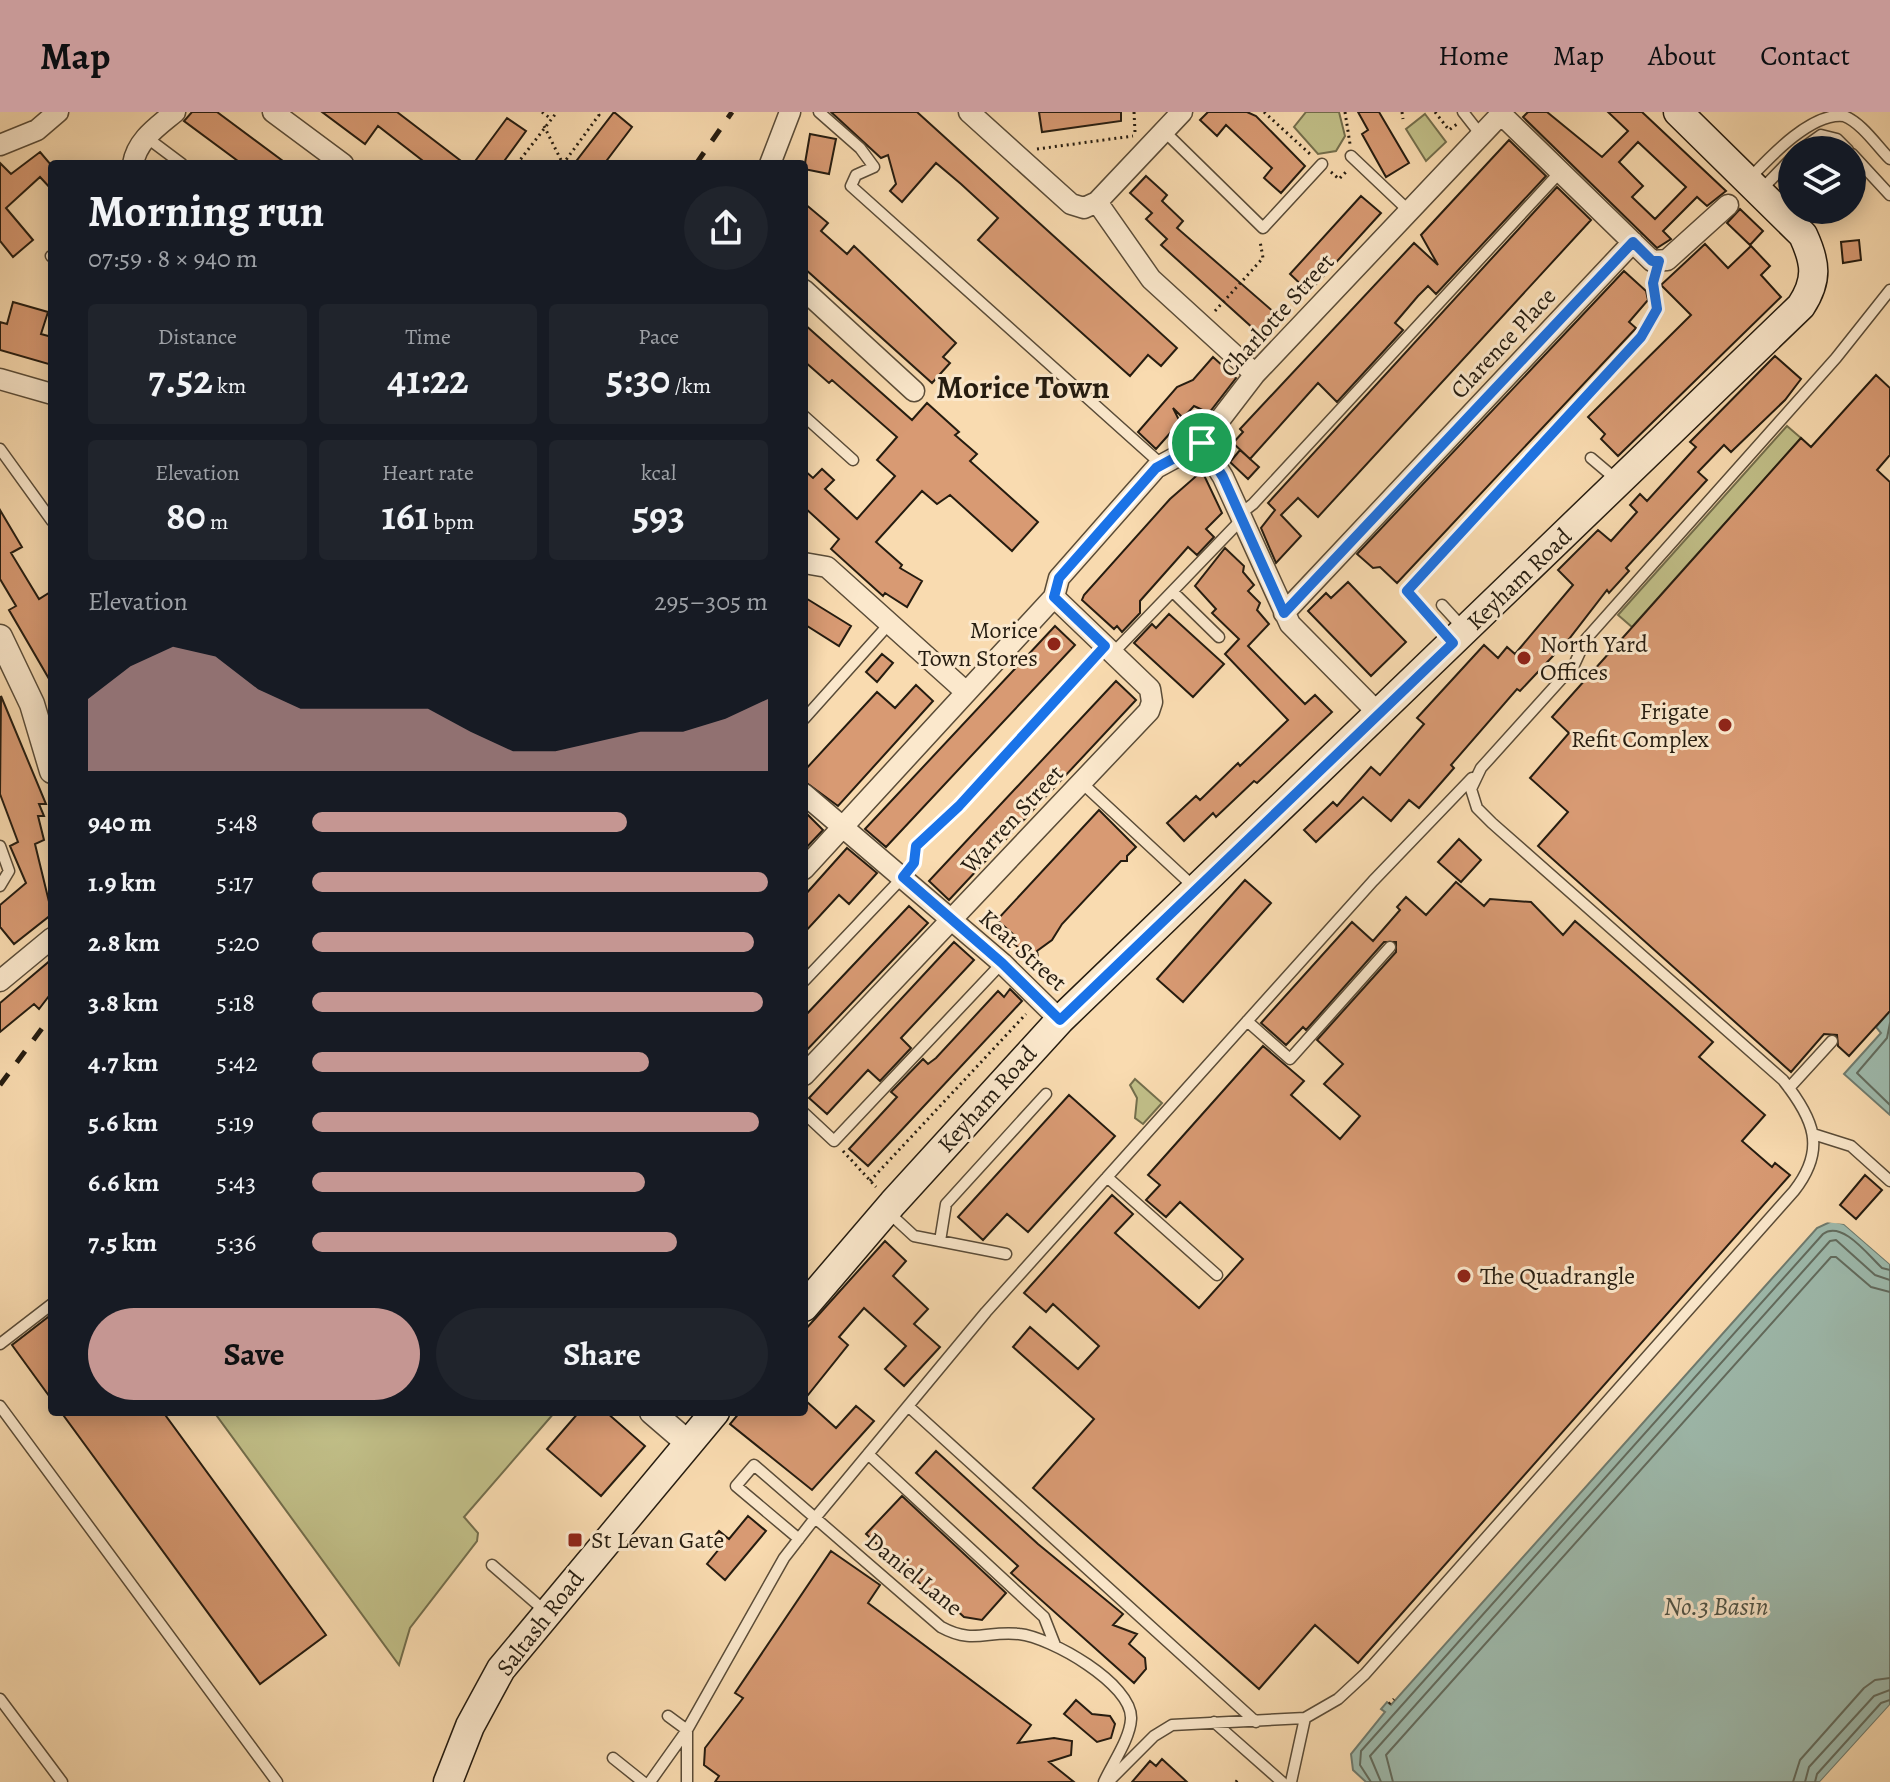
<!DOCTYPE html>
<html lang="en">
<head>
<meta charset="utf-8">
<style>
  :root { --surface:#171b24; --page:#20242c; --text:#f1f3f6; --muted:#9ea1a6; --accent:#c59692 }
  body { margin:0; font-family:Alegreya,serif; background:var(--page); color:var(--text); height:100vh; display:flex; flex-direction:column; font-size:30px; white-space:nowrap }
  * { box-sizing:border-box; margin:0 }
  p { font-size:26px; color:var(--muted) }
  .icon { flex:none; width:44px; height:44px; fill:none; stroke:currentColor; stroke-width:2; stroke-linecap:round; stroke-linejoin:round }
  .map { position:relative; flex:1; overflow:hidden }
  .details { position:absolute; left:48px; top:48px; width:760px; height:1256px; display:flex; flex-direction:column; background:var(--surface); border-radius:8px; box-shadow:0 4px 20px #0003 }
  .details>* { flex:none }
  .fabs { position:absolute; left:1778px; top:24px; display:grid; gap:16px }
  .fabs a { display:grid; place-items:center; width:88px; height:88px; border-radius:50%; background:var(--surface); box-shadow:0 4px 20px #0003; font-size:40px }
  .pin { position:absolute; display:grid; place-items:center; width:68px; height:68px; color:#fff; margin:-34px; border:4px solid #fff; border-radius:50%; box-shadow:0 2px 8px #0007 }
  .round { display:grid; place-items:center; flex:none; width:84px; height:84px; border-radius:42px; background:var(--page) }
  .headline { display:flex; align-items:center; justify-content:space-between; height:136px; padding:0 40px }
  h1 { font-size:44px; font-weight:700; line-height:60px }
  .figures { display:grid; grid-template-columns:repeat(3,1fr); gap:12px; height:136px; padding:8px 40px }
  .figures div { display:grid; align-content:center; border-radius:8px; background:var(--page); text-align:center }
  .figures b { font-size:40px; font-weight:700 }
  .figures small { font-size:22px; font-weight:400 }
  .figures p { font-size:22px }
  .chart { height:224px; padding:16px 40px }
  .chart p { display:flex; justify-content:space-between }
  .chart svg { width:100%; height:144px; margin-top:8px; fill:var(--accent); opacity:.7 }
  .primary-button { display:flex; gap:16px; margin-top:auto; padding:16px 40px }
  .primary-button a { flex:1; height:92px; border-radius:48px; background:var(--accent); color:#111; font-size:32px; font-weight:700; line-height:92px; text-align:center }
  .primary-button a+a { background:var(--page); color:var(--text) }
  ul { padding:0 40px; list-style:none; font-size:26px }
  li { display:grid; grid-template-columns:128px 96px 1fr; align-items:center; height:60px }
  li i { height:20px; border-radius:10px; background:var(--accent) }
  header { display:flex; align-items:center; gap:48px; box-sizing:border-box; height:112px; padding:0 40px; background:var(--accent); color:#111 }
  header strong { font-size:38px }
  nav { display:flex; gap:44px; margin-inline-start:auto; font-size:28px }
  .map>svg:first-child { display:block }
  .green { fill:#c1bf88; stroke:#736e4c; stroke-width:2 }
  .water { fill:#9ebbae; stroke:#6e7b6f; stroke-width:2 }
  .pier { fill:#f9dbb0 }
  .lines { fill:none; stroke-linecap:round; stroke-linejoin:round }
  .shore { stroke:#626c5f; stroke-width:2 }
  .building { fill:#d89a73; stroke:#251c10; stroke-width:2; fill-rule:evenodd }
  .service-casing { stroke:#5a4c38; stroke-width:13 }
  .minor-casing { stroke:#5a4c38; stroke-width:23 }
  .tertiary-casing { stroke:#5a4c38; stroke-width:27 }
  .secondary-casing { stroke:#251c10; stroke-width:31 }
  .path { stroke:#251c10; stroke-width:3; stroke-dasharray:2 4; stroke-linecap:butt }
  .service { stroke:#fbe8cc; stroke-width:10 }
  .minor { stroke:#fbe8cc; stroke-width:20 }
  .tertiary { stroke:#fbe8cc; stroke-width:24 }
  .secondary { stroke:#fbe8cc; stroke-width:28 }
  .rail { stroke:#251c10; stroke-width:5; stroke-dasharray:14 14; stroke-linecap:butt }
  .route-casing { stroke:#fff; stroke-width:16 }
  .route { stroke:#1a73e8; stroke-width:10 }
  .poi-dot { fill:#8f2418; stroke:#fbe8cc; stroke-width:3 }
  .labels { text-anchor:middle; stroke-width:6; stroke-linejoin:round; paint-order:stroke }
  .street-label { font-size:24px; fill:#251c10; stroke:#fbe8cc }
  .poi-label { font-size:24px; fill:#251c10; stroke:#fbe8cc; text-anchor:start }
  .water-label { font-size:26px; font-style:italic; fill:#4f5447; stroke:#fbe8cc }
  .district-label { font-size:32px; font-weight:bold; fill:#251c10; stroke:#fbe8cc }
</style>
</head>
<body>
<header>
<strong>Map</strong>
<nav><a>Home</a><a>Map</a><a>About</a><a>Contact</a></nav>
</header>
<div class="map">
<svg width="1890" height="1670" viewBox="0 0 1890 1670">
  <rect width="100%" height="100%" fill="#f9dbb0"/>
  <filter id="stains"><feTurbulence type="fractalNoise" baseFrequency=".0025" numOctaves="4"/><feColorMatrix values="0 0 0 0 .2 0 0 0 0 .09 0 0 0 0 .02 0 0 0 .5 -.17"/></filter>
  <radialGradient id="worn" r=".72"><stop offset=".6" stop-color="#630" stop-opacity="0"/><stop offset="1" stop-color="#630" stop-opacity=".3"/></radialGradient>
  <!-- green -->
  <path class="green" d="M1306 0H1339L1345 24 1336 39 1318 42 1294 15Z
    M1425 2 1446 30 1426 49 1406 17Z
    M1787 314 1801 326 1632 515 1618 503Z
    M1135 967 1162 991 1143 1012 1135 1006 1137 986 1130 973Z
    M214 1300H555L464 1405 478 1421 477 1429 410 1516 399 1553Z"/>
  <!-- water -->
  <path class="water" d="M1890 899V1003L1844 962 1881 921 1876 915Z
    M1832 1109 1844 1112 1890 1152V1593L1820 1670H1366L1353 1658 1351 1642 1385 1600 1381 1597 1387 1590 1391 1593 1817 1116Z"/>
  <!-- pier -->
  <path class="pier" d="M1832 1105 1847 1109 1890 1147V1152L1844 1112 1824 1110Z
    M1890 1593V1599L1826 1670H1820Z"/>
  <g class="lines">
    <!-- shore -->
    <path class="shore" d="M1890 911 1887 926 1857 961 1890 993
      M1371 1670 1360 1653 1361 1639 1823 1122C1842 1108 1868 1143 1882 1156L1890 1158
      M1381 1670 1370 1644 1830 1129 1836 1128 1875 1163 1890 1168
      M1393 1670 1386 1643 1831 1145H1836L1871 1175 1890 1180
      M1793 1670 1800 1648 1864 1576 1875 1568 1890 1566
      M1805 1670 1809 1655 1874 1584 1890 1578
      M1815 1670 1817 1662 1881 1591 1890 1588"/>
  </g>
  <!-- building -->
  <path class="building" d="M192 0H217L287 52H242L184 9Z
    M322 0H397L465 52H427L378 14 365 32Z
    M614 0 632 15 604 52H574Z
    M831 0H917L1177 236 1161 254 1148 243 1130 264 978 128 998 106 961 72 936 51 902 90 890 79 896 72 888 43 881 46Z
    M1039 0H1121V9L1042 20Z
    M1208 0H1247L1256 4 1305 54 1281 81 1264 66 1272 56 1226 13 1217 24 1200 8Z
    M1358 0H1379L1409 51 1386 65 1362 22 1368 18Z
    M1528 0H1547L1602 45 1628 19 1608 0H1642L1726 79 1707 94 1697 85 1663 119 1671 127 1657 136 1523 5ZM1638 30 1686 75 1655 107 1632 85 1643 74 1619 50Z
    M507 6 526 19 502 52H473Z
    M810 22 836 27 829 62 804 57Z
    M1509 28 1546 64 1436 182 1428 174 1418 184 1395 211 1403 218 1337 290 1318 271 1250 347 1233 331 1243 320 1240 317 1414 131 1438 153 1421 123Z
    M40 40 52 54V78L40 65 6 96 33 128 13 145 0 129V51L11 62Z
    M1146 64 1167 83 1162 89 1183 109 1177 116 1283 208 1265 227 1161 133 1167 127 1146 107 1152 101 1130 81Z
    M1557 75 1591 108 1318 405 1298 386 1281 403 1301 424 1276 451 1261 416 1275 398 1268 391Z
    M1361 84 1381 101 1309 180 1290 162Z
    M804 91 828 111 821 119 847 142 854 134 956 231 943 245 950 251 932 271 804 156Z
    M1740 97 1763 119 1750 133 1727 111Z
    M1859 128 1861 148 1843 151 1841 130Z
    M1705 132 1728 156 1751 134 1770 154 1761 163 1781 185 1618 344 1601 327 1605 322 1588 305 1691 203 1661 173Z
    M1624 159 1646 179 1648 188 1629 210 1636 216 1397 471 1380 455 1373 456 1357 442Z
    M13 190 48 200 41 222 52 225V253L0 238V210L7 212Z
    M804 212 912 308 927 291 959 320 955 323 977 342 970 349 1038 410 1012 439 950 383 937 392 922 379 876 430 902 453 900 456 922 469 907 495 885 481 883 484 831 437 839 427 804 395V358L813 366 822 357 834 368 825 377 857 407 895 364 877 348 897 325 832 268 829 271 804 249Z
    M1775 244 1801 267 1785 288 1731 340 1724 333 1698 360 1707 368 1626 456 1629 459 1609 481 1607 478 1569 527 1520 579 1517 577 1451 653 1454 656 1419 696 1409 688 1391 709 1363 685 1316 730 1304 718 1333 690 1337 694 1371 655 1380 663 1424 612 1417 606 1484 533 1498 546 1507 535 1515 542 1573 473 1558 458 1598 418 1611 429 1637 400 1630 393 1640 382 1647 389 1696 335 1690 330Z
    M1213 245 1236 266 1209 301 1194 294 1183 306 1173 296 1180 310 1156 337 1138 320 1177 275 1193 268Z
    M1876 263 1890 276V343L1877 358 1890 370V899L1849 944 1838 934 1837 923 1824 922 1791 960 1538 734 1568 700 1530 666 1569 621 1552 605 1801 326 1811 335Z
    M1240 338 1259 355 1248 367 1230 350Z
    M1202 359 1222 401 1206 417 1214 425 1197 443 1188 435 1140 489V501L1122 520 1117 514 1114 517 1082 488 1084 483 1170 387Z
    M0 398 22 435 11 441 39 487 52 479V572L9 498 16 494 0 467Z
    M1225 436 1244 454 1243 460 1254 473 1248 479 1260 491 1257 498 1269 512 1248 534 1305 592 1315 583 1332 600 1257 671 1254 669 1216 705 1213 701 1184 729 1167 711 1196 684 1200 688 1238 651 1240 654 1288 608 1225 542 1239 527 1212 501 1216 497 1195 474Z
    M1348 470 1406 530 1371 564 1308 499 1326 481 1331 486Z
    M804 485 851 514 839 534 804 512Z
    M1169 502 1224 552 1193 585 1134 531 1152 512 1156 516Z
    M1055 514 1075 533 886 735 865 717Z
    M882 542 893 551 877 570 866 560Z
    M1116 569 1136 588 949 788 929 769Z
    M916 573 933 589 838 694 804 669V659L877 580 895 596Z
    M1 584 46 692H39L44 704H38L44 728 35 732 52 802 14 832 0 815V793L26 771 10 734 18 730 0 682Z
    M1099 698 1136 735 1127 744V749H1121L1062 812 1052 828 1037 839 1038 845 1026 843 1009 827 1014 823 997 808Z
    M804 699 823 718 804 738Z
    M1459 727 1481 748 1461 770 1438 750Z
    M847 736 877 761 849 792 839 783 804 821V784Z
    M1245 768 1271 791 1183 890 1157 867Z
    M1456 770 1484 794 1490 787 1531 790 1563 823 1575 809 1670 892 1713 930 1699 945 1765 1003 1742 1029 1772 1055 1775 1051 1790 1063 1358 1551 1315 1513 1259 1577 1033 1376 1094 1307 1013 1235 1030 1215 1078 1257 1099 1234 1053 1192 1046 1200 1024 1181 1112 1083 1133 1102 1115 1121 1199 1196 1243 1147 1180 1090 1166 1105 1146 1088 1160 1073 1148 1063 1263 934 1304 969 1291 983 1340 1027 1360 1004 1324 972 1343 952 1317 928 1396 840V830H1384L1306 918 1303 915 1286 933 1261 911 1352 810 1373 829 1400 798 1397 795 1406 785 1426 803Z
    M909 794 928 811 804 941V905Z
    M954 830 974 848 901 926 911 936 880 969 868 958 827 1002 809 986Z
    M52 847V880L39 897 34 892 0 920V891Z
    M1010 877 1022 889 868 1054 849 1037 897 985 891 980 923 947 928 952 936 946 998 879 1004 885Z
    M1069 983 1115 1024 1028 1120 1007 1102 983 1128 958 1105Z
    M1865 1063 1882 1078 1856 1107 1840 1093Z
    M885 1129 906 1149 893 1164 928 1197 914 1212 940 1235 904 1274 885 1257 906 1234 864 1196 839 1225 848 1233 804 1288V1219Z
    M52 1202V1288L12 1233Z
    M806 1289 836 1316 856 1294 874 1309 812 1378 730 1312 740 1300H804Z
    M61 1300H163L326 1523 260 1572Z
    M579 1300H606L645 1334 601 1384 547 1337Z
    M936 1339 1038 1432 1123 1502 1113 1513 1137 1522 1129 1532 1145 1546 1146 1557 1134 1571 1011 1461 1018 1454 916 1361Z
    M902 1384 1006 1481 982 1508 964 1505 952 1494 949 1498 866 1422Z
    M748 1404 766 1419 725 1468 707 1452 719 1437 710 1430 719 1419 729 1427Z
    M831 1439 880 1473 868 1491 1031 1613 1018 1631 1054 1626 1072 1629 1071 1643 1049 1650 1074 1670H715L719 1664 704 1653 705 1636 743 1586 735 1581Z
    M1076 1588 1092 1602 1110 1604 1115 1612 1111 1626 1097 1630 1064 1602Z
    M1162 1647 1187 1670H1132L1150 1649 1156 1654Z"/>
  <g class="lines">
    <defs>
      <path id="service" d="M819 0 860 36 874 55 856 63 851 74 1161 352
        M1463 0 1481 23
        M1164 19 1263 116 1322 52
        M146 25 182 52
        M1800 38 1821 23 1837 27 1848 38
        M1852 42 1890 83
        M1351 44 1409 99
        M1749 67C1769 46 1811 0 1844 4 1862 11 1877 34 1890 47
        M1760 79 1792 46
        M51 144 52 145
        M804 304 853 348
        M0 337 52 409
        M1591 346 1617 368
        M1240 402 1253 392 1561 59
        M1173 480 1219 525
        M1442 493 1464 517
        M1451 528 1407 479 1641 225 1657 197 1653 171 1659 149
        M1113 541 1242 407
        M804 607 890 511
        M1082 671 1194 775
        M0 734 9 759 0 774
        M804 869 903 765 914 751 916 734 959 694 1105 534
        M1247 909 1290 947 1390 835
        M1789 976 1832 929
        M804 1001 834 1029 1002 851
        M1813 1022 1851 1034 1890 1069
        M1107 1065 1217 1163
        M888 1100 914 1124 1006 1142
        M940 1129 946 1092 1046 982
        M0 1232 52 1192
        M0 1294 277 1670
        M908 1294 1256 1610
        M868 1342 1044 1505 1055 1533
        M799 1427 736 1374 754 1353 941 1515C974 1533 987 1518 1019 1522 1050 1525 1133 1572 1131 1607 1130 1627 1112 1652 1104 1670
        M492 1453 545 1499
        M0 1587 62 1670
        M668 1604 687 1618
        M1214 1610 1282 1670
        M613 1646 643 1670
        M650 1670 687 1618 784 1446 815 1406 986 1200 1373 769 1472 666
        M687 1670V1620
        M1108 1670 1154 1624 1172 1613 1305 1606
        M1291 1670 1305 1606 1338 1587 1365 1562 1794 1079C1827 1037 1814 1007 1783 968L1492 711 1477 696 1471 677 1481 656 1574 553 1586 527 1836 246 1890 178"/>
      <path id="minor" d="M273 0 343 52
        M969 0 1071 92 1084 96 1097 90 1151 167 1255 262
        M1501 2 1652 149 1667 148 1728 93
        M0 33 37 18 58 0
        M133 52C137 28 157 15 175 0
        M770 52 790 0
        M1097 90 1182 0
        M804 178 914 279
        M0 267 52 282
        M1202 331 1223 365 1290 512 1378 601
        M804 451 827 455 966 580
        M1284 501 1633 130
        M804 682 1002 851 1060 908
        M804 757 1054 485 1059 466 1156 356 1202 331 1255 262 1503 0
        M0 869 52 826
        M804 963 1149 599 1152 590 1150 577 1054 485"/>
      <path id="tertiary" d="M0 525 32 592 52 659
        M652 1300 688 1331"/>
      <path id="secondary" d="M804 1195 893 1091 1060 908 1801 194C1818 168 1816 151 1803 123L1678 0
        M448 1670 470 1614 501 1557 715 1300"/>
    </defs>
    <!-- service casing -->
    <use href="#service" class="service-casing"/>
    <!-- minor casing -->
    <use href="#minor" class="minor-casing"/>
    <!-- tertiary casing -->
    <use href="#tertiary" class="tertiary-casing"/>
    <!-- secondary casing -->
    <use href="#secondary" class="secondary-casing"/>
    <!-- path -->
    <path class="path" d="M542 0 551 7
      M1134 0 1135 20
      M1264 0 1310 42
      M1345 0 1350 32
      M1402 0 1403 7
      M1435 0 1449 18 1457 12
      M544 14 563 52 599 3 596 0
      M1037 37 1133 24
      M517 52 557 0
      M1331 60 1339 67 1346 60
      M1215 199 1263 146 1260 129
      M843 1039 876 1075
      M870 1069 1026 902
      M1389 1592 1394 1587
      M1236 1670 1238 1667"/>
    <!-- service -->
    <use href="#service" class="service"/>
    <!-- minor -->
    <use href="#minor" class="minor"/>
    <!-- tertiary -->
    <use href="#tertiary" class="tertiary"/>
    <!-- secondary -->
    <use href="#secondary" class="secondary"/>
    <!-- rail -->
    <path class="rail" d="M696 52 732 0
      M0 973 52 903"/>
  </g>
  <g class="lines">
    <defs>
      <path id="route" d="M1633 130 1652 149H1659L1653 171 1657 197 1641 225 1407 479 1453 531 1060 908 1002 851 903 765 914 751 916 734 959 694 1105 534 1054 485 1059 466 1156 356 1202 331 1223 365 1284 501Z"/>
    </defs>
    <!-- route casing -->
    <use href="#route" class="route-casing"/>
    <!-- route -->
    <use href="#route" class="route"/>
  </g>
  <!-- markers -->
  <g class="poi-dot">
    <circle cx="1054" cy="532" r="8"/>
    <circle cx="1524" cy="546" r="8"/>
    <circle cx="1725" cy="613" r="8"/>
    <circle cx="1464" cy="1164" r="8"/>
    <rect x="567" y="1420" width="16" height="16" rx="4"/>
  </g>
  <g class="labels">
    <!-- street labels -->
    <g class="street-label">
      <text transform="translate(1277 203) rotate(-48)" y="8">Charlotte Street</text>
      <text transform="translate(1503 231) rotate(-47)" y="8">Clarence Place</text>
      <text transform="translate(1519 467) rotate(-44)" y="8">Keyham Road</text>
      <text transform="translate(1012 707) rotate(-47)" y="8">Warren Street</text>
      <text transform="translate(1023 838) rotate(42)" y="8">Keat Street</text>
      <text transform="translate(987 987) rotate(-48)" y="8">Keyham Road</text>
      <text transform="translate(914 1462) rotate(39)" y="8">Daniel Lane</text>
      <text transform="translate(540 1511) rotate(-52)" y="8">Saltash Road</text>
    </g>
    <!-- poi labels -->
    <g class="poi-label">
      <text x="1038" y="526" text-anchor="end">Morice<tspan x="1038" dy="28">Town Stores</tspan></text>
      <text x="1540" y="540">North Yard<tspan x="1540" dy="28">Offices</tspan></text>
      <text x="1709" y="607" text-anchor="end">Frigate<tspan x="1709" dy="28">Refit Complex</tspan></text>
      <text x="1480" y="1172">The Quadrangle</text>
      <text x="591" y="1436">St Levan Gate</text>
    </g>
    <!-- water labels -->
    <g class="water-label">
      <text x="1716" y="1503">No.3 Basin</text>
    </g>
    <!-- district labels -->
    <g class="district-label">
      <text x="1023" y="286">Morice Town</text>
    </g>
  </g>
  <rect width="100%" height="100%" filter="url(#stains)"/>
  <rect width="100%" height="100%" fill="url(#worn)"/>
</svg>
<div class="fabs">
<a><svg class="icon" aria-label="layers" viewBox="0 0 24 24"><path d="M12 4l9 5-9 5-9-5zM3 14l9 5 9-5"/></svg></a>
</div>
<div class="pin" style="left:1202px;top:331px;background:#1e9e55"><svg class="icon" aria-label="arrive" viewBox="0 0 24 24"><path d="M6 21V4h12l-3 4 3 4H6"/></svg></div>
<section class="details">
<div class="headline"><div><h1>Morning run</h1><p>07:59 · 8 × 940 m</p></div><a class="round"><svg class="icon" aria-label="share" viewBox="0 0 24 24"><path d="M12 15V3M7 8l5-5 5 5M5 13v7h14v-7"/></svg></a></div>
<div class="figures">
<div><p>Distance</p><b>7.52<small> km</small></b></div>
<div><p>Time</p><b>41:22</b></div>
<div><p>Pace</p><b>5:30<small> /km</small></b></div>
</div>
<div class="figures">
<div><p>Elevation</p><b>80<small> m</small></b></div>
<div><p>Heart rate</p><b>161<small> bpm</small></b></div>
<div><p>kcal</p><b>593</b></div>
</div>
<div class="chart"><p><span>Elevation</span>295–305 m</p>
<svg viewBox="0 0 160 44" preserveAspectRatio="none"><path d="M0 44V22L10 12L20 6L30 9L40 19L50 25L60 25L70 25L80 25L90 32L100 38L110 38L120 35L130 32L140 32L150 28L160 22V44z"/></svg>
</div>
<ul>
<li><b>940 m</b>5:48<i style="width:69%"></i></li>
<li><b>1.9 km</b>5:17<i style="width:100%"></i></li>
<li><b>2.8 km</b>5:20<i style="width:97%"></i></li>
<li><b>3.8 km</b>5:18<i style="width:99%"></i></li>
<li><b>4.7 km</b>5:42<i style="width:74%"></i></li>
<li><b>5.6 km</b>5:19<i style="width:98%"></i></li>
<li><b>6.6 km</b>5:43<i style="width:73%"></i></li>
<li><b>7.5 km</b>5:36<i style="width:80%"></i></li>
</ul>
<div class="primary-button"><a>Save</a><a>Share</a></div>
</section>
</div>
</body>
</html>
